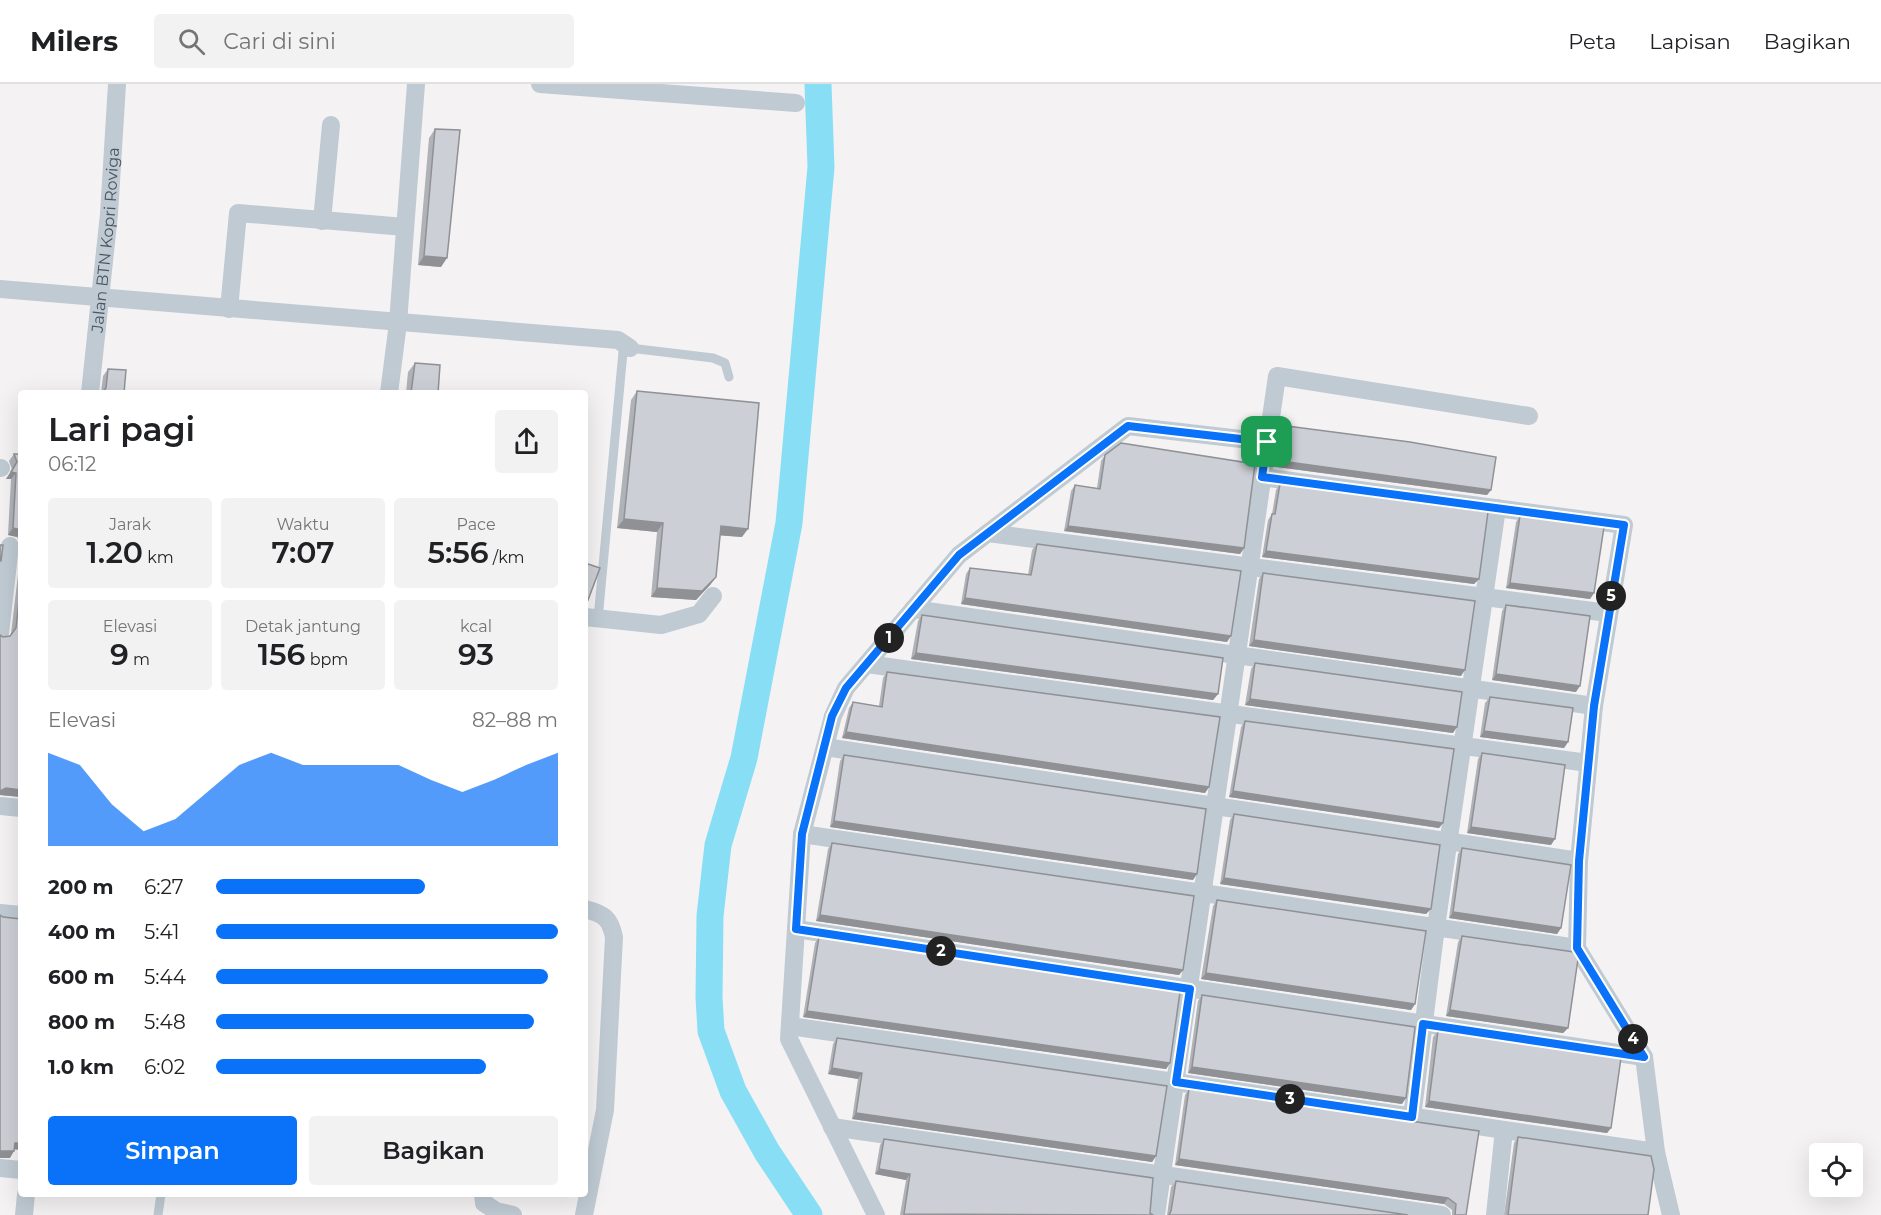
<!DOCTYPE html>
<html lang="id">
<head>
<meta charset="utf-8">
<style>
  :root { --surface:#fff; --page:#f2f2f2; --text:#202124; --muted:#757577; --line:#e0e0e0; --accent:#0972f8 }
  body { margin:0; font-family:Montserrat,sans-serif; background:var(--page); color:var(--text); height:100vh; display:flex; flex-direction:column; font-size:22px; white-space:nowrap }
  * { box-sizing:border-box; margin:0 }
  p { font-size:20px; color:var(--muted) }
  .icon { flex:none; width:33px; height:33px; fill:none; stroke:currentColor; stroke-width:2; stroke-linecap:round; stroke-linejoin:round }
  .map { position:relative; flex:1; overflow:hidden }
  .panel { position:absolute; left:18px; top:306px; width:570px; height:807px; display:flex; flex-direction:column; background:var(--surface); border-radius:6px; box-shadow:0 6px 24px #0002 }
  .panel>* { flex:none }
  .fabs { position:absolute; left:1809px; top:1059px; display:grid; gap:12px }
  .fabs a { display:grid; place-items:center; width:54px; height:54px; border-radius:6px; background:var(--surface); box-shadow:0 6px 24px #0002; font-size:30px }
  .pin { position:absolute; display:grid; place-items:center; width:51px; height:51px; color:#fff; margin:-26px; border-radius:12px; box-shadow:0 3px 9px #0006 }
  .km { position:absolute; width:30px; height:30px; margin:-15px; border-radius:50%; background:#222; color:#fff; font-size:16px; line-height:30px; text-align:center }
  .round { display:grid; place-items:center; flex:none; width:63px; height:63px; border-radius:6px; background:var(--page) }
  .overview { display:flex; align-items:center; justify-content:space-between; height:102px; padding:0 30px }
  h1 { font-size:33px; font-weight:600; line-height:45px }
  .figures { display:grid; grid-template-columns:repeat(3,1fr); gap:9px; height:102px; padding:6px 30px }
  .figures div { display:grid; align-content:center; border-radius:6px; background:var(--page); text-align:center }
  .figures b { font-size:30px; font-weight:600 }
  .figures small { font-size:16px; font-weight:400 }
  .figures p { font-size:16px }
  .chart { height:168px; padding:12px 30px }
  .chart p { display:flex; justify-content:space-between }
  .chart svg { width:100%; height:108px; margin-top:6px; fill:var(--accent); opacity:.7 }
  .button { display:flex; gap:12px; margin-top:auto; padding:12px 30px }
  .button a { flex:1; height:69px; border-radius:6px; background:var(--accent); color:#fff; font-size:24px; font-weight:600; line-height:69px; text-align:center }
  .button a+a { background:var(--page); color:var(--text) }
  ul { padding:0 30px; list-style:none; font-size:20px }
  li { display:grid; grid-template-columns:96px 72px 1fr; align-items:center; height:45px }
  li i { height:15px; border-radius:8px; background:var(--accent) }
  header { display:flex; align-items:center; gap:36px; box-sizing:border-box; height:84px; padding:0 30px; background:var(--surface); border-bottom:2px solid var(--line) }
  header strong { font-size:28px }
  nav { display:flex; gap:33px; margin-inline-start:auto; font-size:21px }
  .search { width:420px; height:54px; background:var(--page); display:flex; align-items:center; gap:15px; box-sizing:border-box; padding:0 21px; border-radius:6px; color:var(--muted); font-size:22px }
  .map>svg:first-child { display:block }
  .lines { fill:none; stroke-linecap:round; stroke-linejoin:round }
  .river { stroke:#88dff5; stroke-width:27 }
  .service { stroke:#bfcad3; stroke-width:9 }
  .minor { stroke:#bfcad3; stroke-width:18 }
  .wall { fill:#afb2b7 }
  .shaded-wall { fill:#8f9195 }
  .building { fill:#cccfd5; stroke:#8f9195; stroke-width:1.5 }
  .route-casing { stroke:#fff; stroke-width:12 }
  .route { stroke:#0972f8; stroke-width:8 }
  .labels { text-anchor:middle; stroke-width:6; stroke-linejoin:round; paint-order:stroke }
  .street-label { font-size:16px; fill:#485662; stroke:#fff }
</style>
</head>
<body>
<header>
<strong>Milers</strong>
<div class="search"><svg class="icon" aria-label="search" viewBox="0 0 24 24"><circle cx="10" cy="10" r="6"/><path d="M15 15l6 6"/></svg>Cari di sini</div>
<nav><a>Peta</a><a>Lapisan</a><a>Bagikan</a></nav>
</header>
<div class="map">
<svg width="1881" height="1131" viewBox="0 0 1881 1131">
  <rect width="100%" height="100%" fill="#f5f2f3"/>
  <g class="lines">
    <!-- river -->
    <path class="river" d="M809 1131 767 1068 733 1007 711 947 709 913 710 832 718 761 744 674 789 439 821 83 818 0"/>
    <!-- service -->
    <path class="service" d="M598 535 623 268 630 264 713 274 725 279 729 293
      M158 1131 161 1110"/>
    <!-- minor -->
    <g class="minor">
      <path d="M540 0 796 19"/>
      <path d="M322 137 331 41"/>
      <path d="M0 205 618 256 630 264"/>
      <path d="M229 225 238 129 405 143"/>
      <path id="s1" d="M90 309 109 130 117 0"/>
      <path d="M389 309 398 239 416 0"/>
      <path d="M0 384H1"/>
      <path d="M1262 393 1624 441 1594 622 1579 777 1577 864 1644 973 1656 1068 1671 1131"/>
      <path d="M988 449 1608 529"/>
      <path d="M913 525 1594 622"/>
      <path d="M585 533 661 541 699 530 713 512"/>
      <path d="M0 549 10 462"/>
      <path d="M867 580 1588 679"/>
      <path d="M825 663 1579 777"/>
      <path d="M0 722 21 724"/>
      <path d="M802 750 1577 864"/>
      <path d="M0 829 21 831"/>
      <path d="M796 845 1644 973"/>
      <path d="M790 942 1656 1068"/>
      <path d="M1412 1033 1436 843 1497 424"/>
      <path d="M832 1043 1442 1131"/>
      <path d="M0 1084 21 1086"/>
      <path d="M483 1110 484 1119 496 1127 513 1131"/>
      <path d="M24 1131 26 1110"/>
      <path d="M584 1131 605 1026 614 853C610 834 604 830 585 825"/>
      <path d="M876 1131 789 955 802 750 833 632 846 604 959 471 1128 342 1267 358"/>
      <path d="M1156 1131 1277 292 1529 332"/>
      <path d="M1495 1131 1504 1046"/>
    </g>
  </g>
  <!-- wall -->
  <path class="wall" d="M435 45 441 183 418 181 429 54Z
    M415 279 438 309H406L408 288Z
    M108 285 124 309H128H101L103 292Z
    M637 307 742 453 720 451 716 493 710 501 696 516 651 513 657 448 617 444 631 316Z
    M1287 342 1491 406 1487 411 1277 383 1283 348Z
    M14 370H21V463L17 453 8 451 11 395H6L12 385 9 377Z
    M1105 371 1244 464 1240 470 1064 447 1071 407 1075 401 1097 404 1101 377Z
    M1280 400 1479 495 1474 500 1262 473 1268 436 1272 430 1276 406Z
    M1520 432 1594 509 1590 515 1506 504 1516 438Z
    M1037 460 1227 558 961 520 966 490 970 484 1028 491 1032 466Z
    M21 465V713L0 711V551L3 553 10 552 11 550Z
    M1263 489 1461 592 1249 562 1259 495Z
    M1506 521 1576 608 1492 596 1502 527Z
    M922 531 1218 610 1213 616 911 575 918 537Z
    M1255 579 1453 649 1245 621 1251 585Z
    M887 588 1209 703 1205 709 842 654 849 624 853 618 879 622 883 594Z
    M1490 613 1568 658 1564 664 1480 653 1485 619Z
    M1245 637 1443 739 1439 744 1229 713 1241 643Z
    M1482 669 1551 761 1467 749 1478 675Z
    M844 671 1193 796 830 743 840 677Z
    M1234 730 1426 830 1220 800 1230 736Z
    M832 759 1183 886 1179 891 816 837 828 765Z
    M1462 764 1561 844 1557 850 1449 834 1458 770Z
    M1217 816 1415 920 1411 926 1201 895 1213 822Z
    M1462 852 1568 944 1563 949 1446 932 1458 858Z
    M819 853 1170 979 1166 985 803 933 815 859Z
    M1202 911 1402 1020 1188 989 1198 917Z
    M1438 947 1611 1044 1607 1049 1425 1023 1433 953Z
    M837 954 1156 1072 1152 1078 852 1035 858 995 828 990 833 960Z
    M1189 1005 1479 1047 1466 1131H1452V1126L1444 1120 1175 1081 1185 1011Z
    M1518 1053 1648 1131H1504L1514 1059Z
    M884 1055 1150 1129 1153 1131H900L906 1096 875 1090 880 1061Z
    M1176 1097 1408 1131H1167L1171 1103Z"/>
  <!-- shaded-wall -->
  <path class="shaded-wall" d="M424 172 447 174 441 183 418 181Z
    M1281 377 1491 406 1487 411 1277 383Z
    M11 388 16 389 11 395H6Z
    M624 435 663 439 657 448 617 444Z
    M721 442 748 445 742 453 714 451Z
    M1068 442 1244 464 1240 470 1064 447Z
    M13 444 21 446 17 453 8 451Z
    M1266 467 1479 495 1474 500 1262 473Z
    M716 493 710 501 696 516 651 513 657 504Z
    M1510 499 1594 509 1590 515 1506 504Z
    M965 514 1231 552 1227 558 961 520Z
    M1254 556 1465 586 1461 592 1249 562Z
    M916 569 1218 610 1213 616 911 575Z
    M1496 590 1580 602 1576 608 1492 596Z
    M1250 615 1457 643 1453 649 1245 621Z
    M1484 647 1568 658 1564 664 1480 653Z
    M846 648 1209 703 1205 709 842 654Z
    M6 704 21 706V713L0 711V707Z
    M1233 707 1443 739 1439 744 1229 713Z
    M834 737 1197 790 1193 796 830 743Z
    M1471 743 1555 755 1551 761 1467 749Z
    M1224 794 1431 825 1426 830 1220 800Z
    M1453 828 1561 844 1557 850 1449 834Z
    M820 831 1183 886 1179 891 816 837Z
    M1206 889 1415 920 1411 926 1201 895Z
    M1450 926 1568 944 1563 949 1446 932Z
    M807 927 1170 979 1166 985 803 933Z
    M1192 983 1406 1014 1402 1020 1188 989Z
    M832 984 862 989 858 995 828 990Z
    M1429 1017 1611 1044 1607 1049 1425 1023Z
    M856 1029 1156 1072 1152 1078 852 1035Z
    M15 1059H21V1066L10 1065Z
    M0 1067H14L10 1074H0Z
    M1179 1075 1448 1114 1444 1120 1175 1081Z
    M879 1085 910 1090 906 1096 875 1090Z"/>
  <!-- building -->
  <path class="building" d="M435 45 460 46 447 174 424 172Z
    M415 279 440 281 438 309H411Z
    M108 285 126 286 124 309H128H102L106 304Z
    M637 307 759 319 748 445 721 442 716 493 702 507 657 504 663 439 624 435Z
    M1287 342 1410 358 1496 373 1491 406 1281 377Z
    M1121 359 1255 380 1244 464 1068 442 1075 401 1100 405 1105 371Z
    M14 370H21V446L13 444 16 389 11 388 17 378Z
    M1280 400 1488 428 1479 495 1266 467 1272 430H1275Z
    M1520 432 1604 443 1594 509 1510 499Z
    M1037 460 1241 487 1231 552 965 514 970 484 1031 491Z
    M0 461H3L1 477H0Z
    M585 479 600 484 588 516 585 515Z
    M1263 489 1475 517 1465 586 1254 556Z
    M21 499V706L6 704 0 707V551L3 553 10 552 16 544Z
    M1506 521 1590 532 1580 602 1496 590Z
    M922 531 1223 574 1218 610 916 569Z
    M1255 579 1462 608 1457 643 1250 615Z
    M887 588 1220 633 1209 703 846 648 853 618 882 623Z
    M1490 613 1573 624 1568 658 1484 647Z
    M1245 637 1454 665 1443 739 1233 707Z
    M1482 669 1565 681 1555 755 1471 743Z
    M844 671 1206 725 1197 790 834 737Z
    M1234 730 1440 761 1431 825 1224 794Z
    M832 759 1194 812 1183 886 820 831Z
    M1462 764 1571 781 1561 844 1453 828Z
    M1217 816 1426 847 1415 920 1206 889Z
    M0 831 3 833 21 835V1059H15L14 1067H0Z
    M1462 852 1574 868 1578 875 1568 944 1450 926Z
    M819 853 1180 908 1170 979 807 927Z
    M1202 911 1415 943 1406 1014 1192 983Z
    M1438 947 1621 974 1611 1044 1429 1017Z
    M837 954 1167 1002 1156 1072 856 1029 862 989 832 984Z
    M1189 1005 1479 1047 1466 1131H1455L1456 1120 1448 1114 1179 1075Z
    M1518 1053 1651 1072 1654 1085 1648 1131H1508Z
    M884 1055 1153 1094 1150 1129 1153 1131 904 1130 910 1090 879 1085Z
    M1176 1097 1408 1131H1169L1171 1127Z"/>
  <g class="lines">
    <defs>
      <path id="route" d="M1128 342 1267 358 1262 393 1624 441 1594 622 1579 777 1577 864 1644 973 1423 940 1412 1033 1176 998 1190 905 796 845 802 750 832 632 846 604 959 471Z"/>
    </defs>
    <!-- route casing -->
    <use href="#route" class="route-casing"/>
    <!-- route -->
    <use href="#route" class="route"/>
  </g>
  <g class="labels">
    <!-- street labels -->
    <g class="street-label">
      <text dy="6" stroke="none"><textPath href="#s1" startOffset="154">Jalan BTN Kopri Roviga</textPath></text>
    </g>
  </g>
</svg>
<div class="fabs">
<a><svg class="icon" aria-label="locate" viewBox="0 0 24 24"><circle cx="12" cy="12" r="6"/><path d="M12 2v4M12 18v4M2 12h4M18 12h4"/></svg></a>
</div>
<div class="pin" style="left:1267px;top:358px;background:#1e9e55"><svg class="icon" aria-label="arrive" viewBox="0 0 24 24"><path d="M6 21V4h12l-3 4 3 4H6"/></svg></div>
<b class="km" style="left:889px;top:554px">1</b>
<b class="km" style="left:941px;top:867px">2</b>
<b class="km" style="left:1290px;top:1015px">3</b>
<b class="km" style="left:1633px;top:955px">4</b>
<b class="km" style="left:1611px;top:512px">5</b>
<section class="panel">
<div class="overview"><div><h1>Lari pagi</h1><p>06:12</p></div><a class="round"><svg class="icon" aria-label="share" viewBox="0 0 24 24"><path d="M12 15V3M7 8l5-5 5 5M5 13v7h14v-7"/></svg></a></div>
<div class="figures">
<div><p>Jarak</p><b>1.20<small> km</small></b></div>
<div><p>Waktu</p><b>7:07</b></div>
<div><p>Pace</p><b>5:56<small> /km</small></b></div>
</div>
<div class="figures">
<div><p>Elevasi</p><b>9<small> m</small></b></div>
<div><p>Detak jantung</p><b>156<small> bpm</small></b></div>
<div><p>kcal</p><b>93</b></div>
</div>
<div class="chart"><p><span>Elevasi</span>82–88 m</p>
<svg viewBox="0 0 160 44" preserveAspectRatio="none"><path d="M0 44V6L10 11L20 27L30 38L40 33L50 22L60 11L70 6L80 11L90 11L100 11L110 11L120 17L130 22L140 17L150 11L160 6V44z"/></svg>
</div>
<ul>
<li><b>200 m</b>6:27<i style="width:61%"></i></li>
<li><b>400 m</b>5:41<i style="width:100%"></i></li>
<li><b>600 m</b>5:44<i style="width:97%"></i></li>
<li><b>800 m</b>5:48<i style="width:93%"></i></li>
<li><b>1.0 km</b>6:02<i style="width:79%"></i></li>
</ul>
<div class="button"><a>Simpan</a><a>Bagikan</a></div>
</section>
</div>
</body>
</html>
